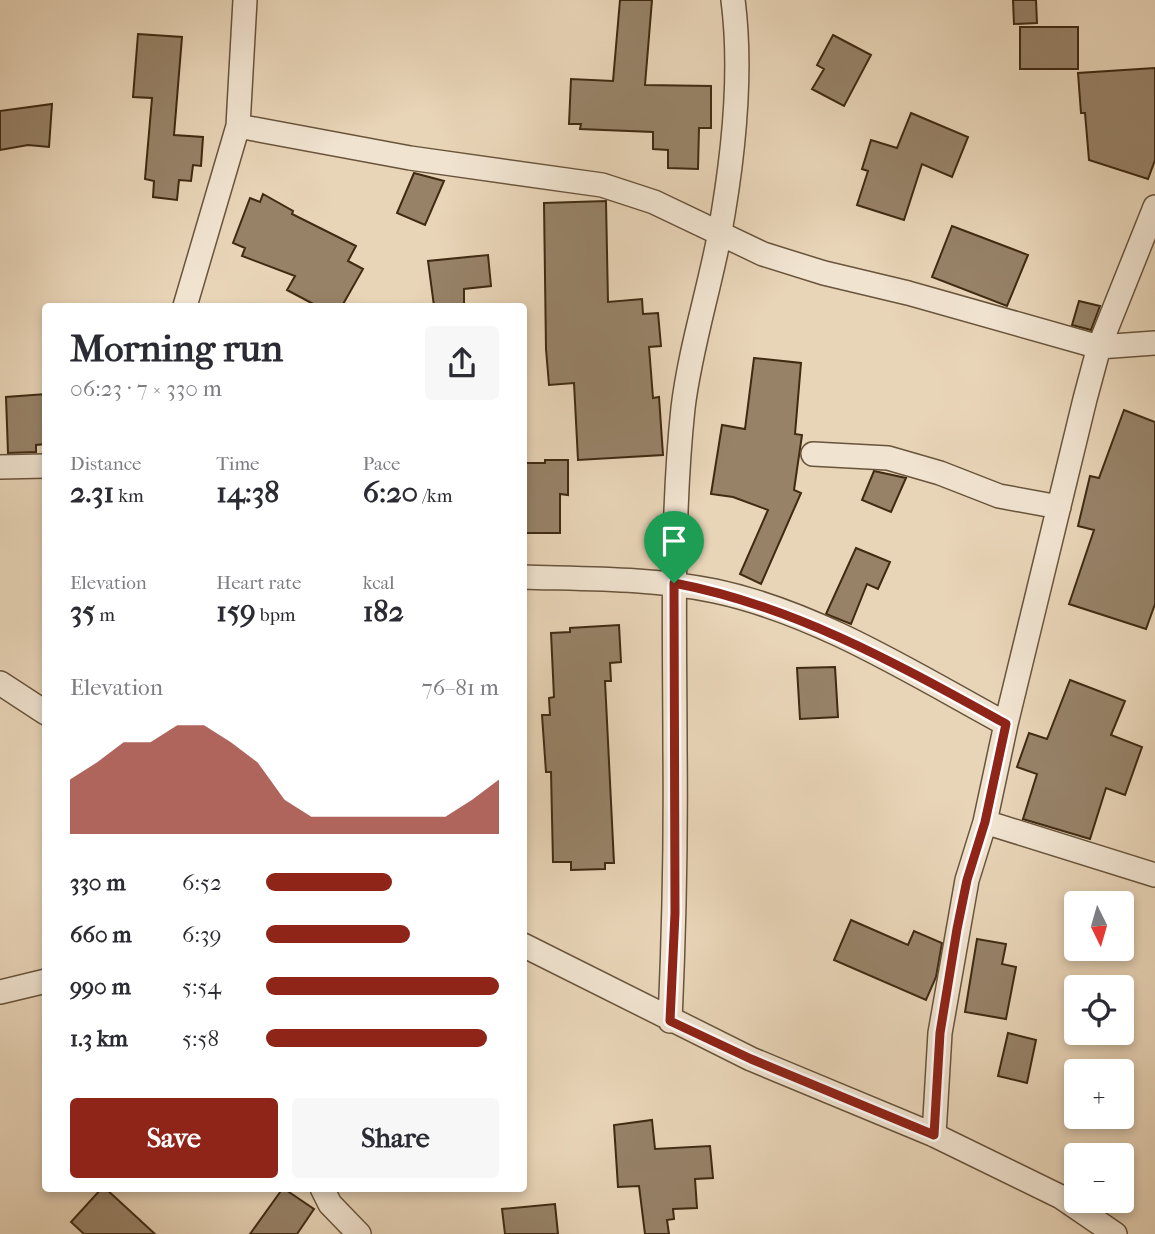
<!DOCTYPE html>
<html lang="en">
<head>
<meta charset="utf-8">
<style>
  :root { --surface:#fff; --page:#f7f7f7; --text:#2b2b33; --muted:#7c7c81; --accent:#8f2418 }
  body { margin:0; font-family:"IM FELL French Canon",serif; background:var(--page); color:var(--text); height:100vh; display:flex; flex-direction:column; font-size:26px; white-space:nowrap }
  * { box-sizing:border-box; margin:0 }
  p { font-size:23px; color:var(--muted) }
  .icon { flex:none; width:38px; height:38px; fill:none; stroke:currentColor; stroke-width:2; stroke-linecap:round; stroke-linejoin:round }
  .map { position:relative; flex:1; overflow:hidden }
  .side { position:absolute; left:42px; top:303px; width:485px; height:889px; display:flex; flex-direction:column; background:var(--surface); border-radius:7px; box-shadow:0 4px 10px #0003 }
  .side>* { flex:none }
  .needle { width:46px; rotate:175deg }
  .fabs { position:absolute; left:1064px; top:891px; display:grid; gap:14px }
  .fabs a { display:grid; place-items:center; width:70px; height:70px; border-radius:7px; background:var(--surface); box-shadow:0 4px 10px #0003; font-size:35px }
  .pin { position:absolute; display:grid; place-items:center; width:60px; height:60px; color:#fff; margin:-72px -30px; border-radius:50% 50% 50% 0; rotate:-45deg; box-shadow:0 0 7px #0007 }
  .pin .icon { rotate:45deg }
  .round { display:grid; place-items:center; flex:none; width:74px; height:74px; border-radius:7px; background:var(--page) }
  .headline { display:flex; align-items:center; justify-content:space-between; height:119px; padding:0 28px }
  h1 { font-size:38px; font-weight:800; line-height:52px }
  .stats { display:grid; grid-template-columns:repeat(3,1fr); gap:10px; height:119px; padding:7px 28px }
  .stats div { display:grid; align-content:center }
  .stats b { font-size:30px; font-weight:800 }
  .stats small { font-size:19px; font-weight:400 }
  .stats p { font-size:19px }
  .chart { height:196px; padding:14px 28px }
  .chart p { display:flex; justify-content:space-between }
  .chart svg { width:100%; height:126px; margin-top:7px; fill:var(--accent); opacity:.7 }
  .button { display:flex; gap:14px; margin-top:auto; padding:14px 28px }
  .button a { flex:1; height:80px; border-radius:7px; background:var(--accent); color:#fff; font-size:28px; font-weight:800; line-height:80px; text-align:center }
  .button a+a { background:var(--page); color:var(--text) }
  ul { padding:0 28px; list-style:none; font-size:23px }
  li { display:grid; grid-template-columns:112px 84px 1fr; align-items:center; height:52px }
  li i { height:18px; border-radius:9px; background:var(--accent) }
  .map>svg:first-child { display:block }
  .building { fill:#978268; stroke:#3f2a12; stroke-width:2 }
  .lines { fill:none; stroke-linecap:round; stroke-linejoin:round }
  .street-casing { stroke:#69543b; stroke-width:26 }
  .street { stroke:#f0e3d0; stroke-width:23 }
  .route-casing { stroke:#fff; stroke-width:14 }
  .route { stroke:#8f2418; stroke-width:9 }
</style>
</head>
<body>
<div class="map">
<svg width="1155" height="1234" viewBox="0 0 1155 1234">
  <rect width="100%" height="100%" fill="#e8d4b7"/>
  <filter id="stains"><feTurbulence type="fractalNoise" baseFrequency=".00286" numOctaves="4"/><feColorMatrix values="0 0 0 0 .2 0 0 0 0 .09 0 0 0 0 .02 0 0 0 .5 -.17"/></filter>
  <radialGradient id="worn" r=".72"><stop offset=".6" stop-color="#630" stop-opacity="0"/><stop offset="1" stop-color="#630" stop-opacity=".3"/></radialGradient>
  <!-- building -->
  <path class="building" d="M620 0H652L645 85 711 86V128H699L698 169 668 168V150L653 149V132L580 129 581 124H569L571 79 613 81Z
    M1013 0H1036L1037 23 1014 24Z
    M1020 27H1078V69H1020Z
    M138 34 182 37 174 135 203 137 201 166 193 165 191 181 179 180 177 200 153 197 154 181 145 179 152 98 133 97Z
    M833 35 871 55 844 106 812 89 824 69 817 65Z
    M1155 68V160L1148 179 1089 160 1085 113H1081L1078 73Z
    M52 104 49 147 28 145 0 150V111Z
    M911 113 968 137 952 177 922 164 904 220 857 205 868 171 862 169 871 140 897 148Z
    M414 173 444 181 425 225 397 213Z
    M263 194 293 211 292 214 356 246 348 261 363 269 342 306H317L287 290 295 276 242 256 245 248 233 243 250 198 260 202Z
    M606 201 608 302 642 299 643 314 658 313 661 346 649 347 653 398 659 397 663 455 578 460 574 383 549 385 546 349 544 203Z
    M952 226 1028 255 1007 306 932 277Z
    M488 255 491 286 464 289V306H434L428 261Z
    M1079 301 1100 306 1091 330 1072 325Z
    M754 358 801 363 795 434 802 435 794 490 801 493 761 584 740 574 768 510 733 497 711 494 722 425 745 429Z
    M46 394V444L36 445V452L8 453 6 397Z
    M1124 410 1155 422V604L1146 629 1069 604 1094 530 1078 526 1090 476 1099 478Z
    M545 460H568V495L560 494V533H523V463H545Z
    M874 471 906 478 891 512 862 500Z
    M856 548 890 562 878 589 867 584 851 624 826 614Z
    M619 625 621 662 610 663 611 681H605L614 863H605V869L571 870V862H553L551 772H546L542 715H550L549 698 554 697 551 633 570 632V628Z
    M835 667 838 717 800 719 797 668Z
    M1070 680 1125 701 1111 735 1142 747 1125 795 1106 788 1090 839 1023 819 1037 774 1017 767 1029 733 1047 739Z
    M851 920 908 945 914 931 942 943 936 977 926 1000 834 960Z
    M977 939 1006 944 1002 964 1016 967 1006 1019 965 1012Z
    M1008 1033 1036 1040 1027 1083 998 1076Z
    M652 1120 655 1149 710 1146 713 1178 695 1179 697 1208 673 1209 674 1219 667 1220 669 1234H645L639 1186 618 1187 614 1125Z
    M102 1188H105L155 1234H84L71 1222Z
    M283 1188 314 1209 297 1234H250Z
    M555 1204 558 1234H505L502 1209Z"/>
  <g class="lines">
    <defs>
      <path id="street" d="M238 126 410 158 602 185 654 202 763 254 824 273 908 293 1099 347 1155 343
        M185 306 238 126 245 0
        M813 454 888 458 940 473 999 496 1059 507
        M0 467 46 466
        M523 577C587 579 652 578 715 591 818 613 914 674 1006 724
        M0 683 46 713
        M985 822 1155 875
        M523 945 751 1059 934 1135 1061 1197 1115 1234
        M0 992 46 981
        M670 1021C674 931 676 841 675 751 675 637 671 522 683 408 690 350 708 294 719 237 733 161 743 77 733 0
        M934 1135 940 1033 967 880 985 822 1006 724 1085 399 1099 347 1155 207
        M322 1188 330 1204 359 1234"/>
    </defs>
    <!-- street casing -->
    <use href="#street" class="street-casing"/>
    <!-- street -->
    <use href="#street" class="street"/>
  </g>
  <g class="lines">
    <defs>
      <path id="route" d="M674 583C795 606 899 665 1006 724L985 822 967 880 957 929 940 1033 934 1135 751 1059 670 1021 675 913Z"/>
    </defs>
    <!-- route casing -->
    <use href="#route" class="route-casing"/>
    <!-- route -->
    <use href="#route" class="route"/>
  </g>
  <rect width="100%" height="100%" filter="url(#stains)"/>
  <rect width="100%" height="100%" fill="url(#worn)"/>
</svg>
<div class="fabs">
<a><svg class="needle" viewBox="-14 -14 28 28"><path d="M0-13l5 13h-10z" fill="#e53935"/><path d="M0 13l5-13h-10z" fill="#7c7c81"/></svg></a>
<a><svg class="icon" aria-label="locate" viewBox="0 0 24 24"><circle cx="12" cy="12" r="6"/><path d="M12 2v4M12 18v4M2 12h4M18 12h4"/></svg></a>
<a>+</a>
<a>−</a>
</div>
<div class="pin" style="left:674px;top:583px;background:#1e9e55"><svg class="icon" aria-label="arrive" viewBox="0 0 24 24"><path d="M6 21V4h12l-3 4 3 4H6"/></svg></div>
<section class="side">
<div class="headline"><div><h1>Morning run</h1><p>06:23 · 7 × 330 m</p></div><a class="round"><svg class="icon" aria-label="share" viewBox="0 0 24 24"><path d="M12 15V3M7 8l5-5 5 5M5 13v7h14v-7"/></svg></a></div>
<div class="stats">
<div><p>Distance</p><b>2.31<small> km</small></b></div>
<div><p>Time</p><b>14:38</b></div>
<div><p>Pace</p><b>6:20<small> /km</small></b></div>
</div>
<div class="stats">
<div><p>Elevation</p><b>35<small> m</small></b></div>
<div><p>Heart rate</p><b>159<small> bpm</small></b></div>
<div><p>kcal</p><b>182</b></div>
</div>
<div class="chart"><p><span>Elevation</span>76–81 m</p>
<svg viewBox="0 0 160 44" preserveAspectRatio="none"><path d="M0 44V25L10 19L20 12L30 12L40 6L50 6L60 12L70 19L80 32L90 38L100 38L110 38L120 38L130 38L140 38L150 32L160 25V44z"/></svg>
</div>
<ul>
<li><b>330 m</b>6:52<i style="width:54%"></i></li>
<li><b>660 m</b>6:39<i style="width:62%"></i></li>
<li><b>990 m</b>5:54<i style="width:100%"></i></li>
<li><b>1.3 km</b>5:58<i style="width:95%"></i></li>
</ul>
<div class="button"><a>Save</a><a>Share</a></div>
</section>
</div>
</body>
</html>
